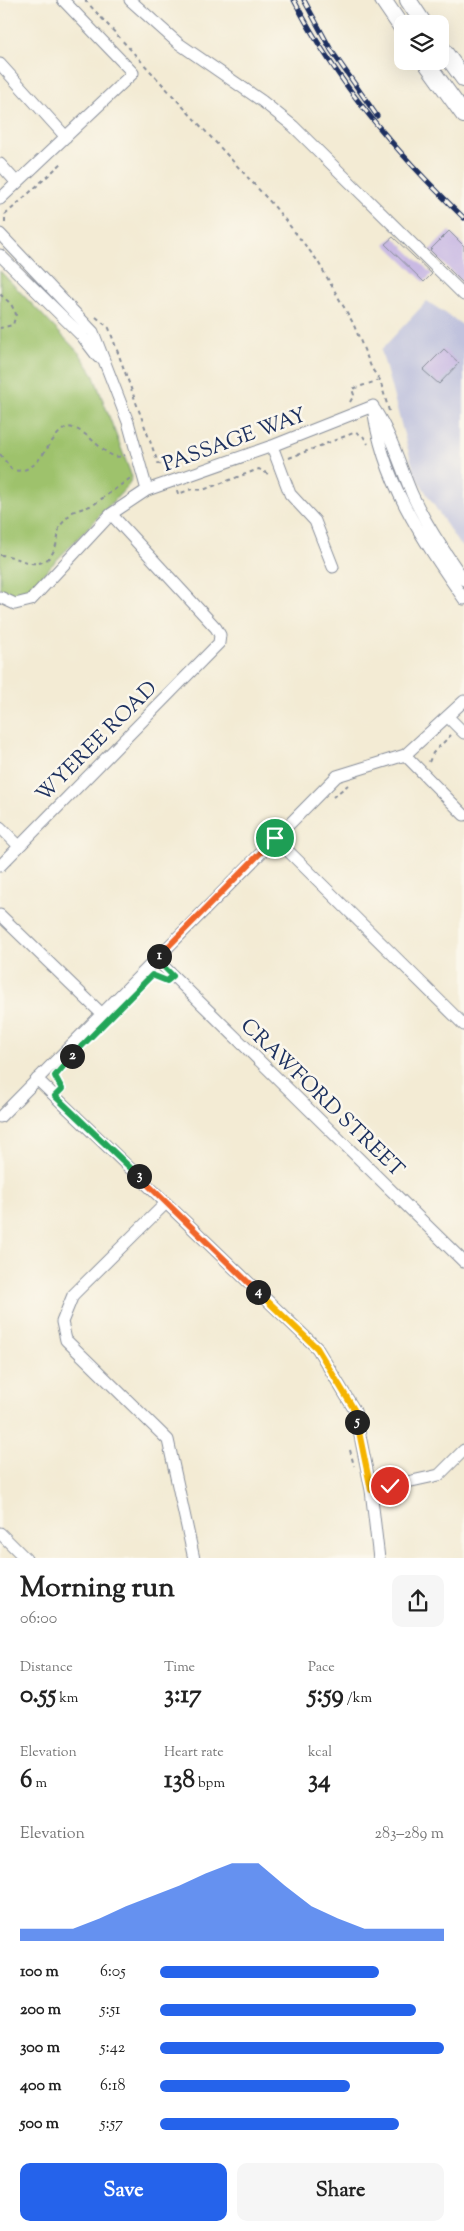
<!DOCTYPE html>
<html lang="en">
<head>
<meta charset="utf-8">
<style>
  :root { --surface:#fff; --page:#f6f6f6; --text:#222; --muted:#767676; --accent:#2563eb }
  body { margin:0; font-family:"Sorts Mill Goudy",serif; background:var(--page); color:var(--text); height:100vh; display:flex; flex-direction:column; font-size:19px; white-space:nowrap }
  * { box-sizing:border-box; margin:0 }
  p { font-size:16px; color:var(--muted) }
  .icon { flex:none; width:28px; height:28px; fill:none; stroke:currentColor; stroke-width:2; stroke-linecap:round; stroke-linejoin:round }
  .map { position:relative; height:1558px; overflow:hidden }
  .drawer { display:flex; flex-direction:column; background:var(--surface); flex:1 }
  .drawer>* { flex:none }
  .controls { position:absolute; left:394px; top:15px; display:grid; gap:10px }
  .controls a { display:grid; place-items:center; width:55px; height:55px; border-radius:10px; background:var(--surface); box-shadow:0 5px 20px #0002; font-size:25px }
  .pin { position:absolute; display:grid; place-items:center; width:42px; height:42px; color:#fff; margin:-21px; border:2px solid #fff; border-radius:50%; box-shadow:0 1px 5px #0007 }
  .km { position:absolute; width:25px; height:25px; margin:-12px; border-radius:50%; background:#222; color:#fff; font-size:14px; line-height:25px; text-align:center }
  .round { display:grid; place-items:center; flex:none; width:52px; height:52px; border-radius:10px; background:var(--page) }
  .overview { display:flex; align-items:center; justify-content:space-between; height:85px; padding:0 20px }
  h1 { font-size:28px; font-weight:800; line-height:38px }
  .metrics { display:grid; grid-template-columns:repeat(3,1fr); gap:8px; height:85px; padding:5px 20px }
  .metrics div { display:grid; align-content:center }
  .metrics b { font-size:25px; font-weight:800 }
  .metrics small { font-size:14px; font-weight:400 }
  .metrics p { font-size:14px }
  .chart { height:140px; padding:10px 20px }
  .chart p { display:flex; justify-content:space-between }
  .chart svg { width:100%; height:90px; margin-top:5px; fill:var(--accent); opacity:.7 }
  .action { display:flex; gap:10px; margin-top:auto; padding:10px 20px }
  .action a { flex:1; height:58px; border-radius:10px; background:var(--accent); color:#fff; font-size:20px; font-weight:800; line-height:58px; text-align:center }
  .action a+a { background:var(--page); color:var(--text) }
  ul { padding:0 20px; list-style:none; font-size:16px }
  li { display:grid; grid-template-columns:80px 60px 1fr; align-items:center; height:38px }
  li i { height:12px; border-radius:6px; background:var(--accent) }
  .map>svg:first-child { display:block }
  .industrial { fill:#c0c2dd }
  .green { fill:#9ec26c; stroke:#5c7865 }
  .building { fill:#c9b9e3 }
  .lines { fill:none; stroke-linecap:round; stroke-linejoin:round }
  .minor-casing { stroke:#878d99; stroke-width:13 }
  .highway-casing { stroke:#878d99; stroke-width:18 }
  .path { stroke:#878d99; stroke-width:2; stroke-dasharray:4 4; stroke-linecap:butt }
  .minor { stroke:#fff; stroke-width:11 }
  .highway { stroke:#fff; stroke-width:16 }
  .rail-casing { stroke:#1b2f5e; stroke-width:5 }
  .rail { stroke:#fbf7ec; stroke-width:3; stroke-dasharray:9; stroke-linecap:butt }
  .split-1-casing { stroke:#fff; stroke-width:10 }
  .split-2-casing { stroke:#fff; stroke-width:10 }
  .split-3-casing { stroke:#fff; stroke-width:10 }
  .split-4-casing { stroke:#fff; stroke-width:10 }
  .split-5-casing { stroke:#fff; stroke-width:10 }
  .split-6-casing { stroke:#fff; stroke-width:10 }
  .split-1 { stroke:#f0652b; stroke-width:6 }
  .split-2 { stroke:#22a559; stroke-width:6 }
  .split-3 { stroke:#22a559; stroke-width:6 }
  .split-4 { stroke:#f0652b; stroke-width:6 }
  .split-5 { stroke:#f5b400; stroke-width:6 }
  .split-6 { stroke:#f5b400; stroke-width:6 }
  .labels { text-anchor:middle; stroke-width:5; stroke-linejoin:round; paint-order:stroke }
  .street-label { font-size:21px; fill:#1b2f5e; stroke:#fbf7ec }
</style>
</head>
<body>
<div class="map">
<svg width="464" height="1559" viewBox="0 0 464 1559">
  <rect width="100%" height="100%" fill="#fbf7ec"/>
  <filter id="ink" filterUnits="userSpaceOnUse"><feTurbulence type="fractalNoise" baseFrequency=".02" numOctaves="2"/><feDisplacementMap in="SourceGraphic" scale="10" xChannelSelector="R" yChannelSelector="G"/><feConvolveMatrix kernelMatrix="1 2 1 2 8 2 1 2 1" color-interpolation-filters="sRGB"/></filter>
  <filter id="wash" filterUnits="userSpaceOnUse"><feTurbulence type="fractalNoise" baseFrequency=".0096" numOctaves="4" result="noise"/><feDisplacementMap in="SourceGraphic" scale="20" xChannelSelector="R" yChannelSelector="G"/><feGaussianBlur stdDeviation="1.12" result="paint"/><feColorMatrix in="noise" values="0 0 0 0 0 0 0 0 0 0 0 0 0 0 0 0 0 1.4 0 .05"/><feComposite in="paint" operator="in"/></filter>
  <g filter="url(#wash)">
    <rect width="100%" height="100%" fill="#f3ebd4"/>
    <!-- industrial -->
    <path class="industrial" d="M427 301 464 326V547L458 543 415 475 381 350Z"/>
    <!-- green -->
    <path class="green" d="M0 271 80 354 93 374 132 477 128 486 24 594 14 597 0 588Z"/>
    <g id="blocks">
      <!-- building -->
      <path class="building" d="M449 231 464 246V284L430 250Z
        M393 237 432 274 424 282 385 244Z
        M444 349 459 363 439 384 423 370Z"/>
    </g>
  </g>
  <g filter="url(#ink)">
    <use href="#blocks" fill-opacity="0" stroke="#878d99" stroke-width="1"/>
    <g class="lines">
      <defs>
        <path id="minor" d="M130 0 178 43 262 101 293 126 464 295
          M0 64 66 137
          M0 164 17 183
          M0 199 133 73 63 0
          M0 234 93 332 128 422 147 490
          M0 255 82 336 98 357
          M373 406C381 480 423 540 464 599
          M375 410C392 436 400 466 412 494 426 525 445 552 464 580
          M272 446 290 494 315 521 333 567
          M0 597 15 604 31 600 111 514 147 490 272 446 373 406
          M448 717 464 733
          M405 755 464 815
          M0 827 19 846
          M275 838 464 1025
          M0 866 219 643 220 635 216 628 111 514
          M0 915 102 1014
          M156 959 464 1262
          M37 1079 317 1348 355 1411 371 1490 379 1559
          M0 1117 337 776 405 755 464 701
          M166 1203 73 1295 62 1322 66 1340 168 1440 194 1559
          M371 1490 439 1475 464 1450
          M0 1533 26 1559"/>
        <path id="highway" d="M383 0 402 28
          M408 0 424 24
          M440 46 464 79
          M425 61 464 115"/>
      </defs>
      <!-- minor casing -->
      <use href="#minor" class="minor-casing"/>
      <!-- highway casing -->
      <use href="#highway" class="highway-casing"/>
      <!-- path -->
      <path class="path" d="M85 0 274 206 317 260 353 323 372 369 380 380
        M5 223V215L64 161
        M0 294 11 304 16 314 13 325 0 328
        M96 317 109 328 158 463 170 470
        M350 402 354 395 352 389 380 380 389 411
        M0 454 12 470C41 476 46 438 67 427 91 428 106 465 125 455
        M289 458 356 432 363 436 368 444
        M177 490 178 494 192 489 203 490 259 469 268 474 271 473
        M0 555C12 555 20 561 31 563 53 566 58 544 59 527L72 512 93 505 132 477
        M429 762 433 753 451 735
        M333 797 348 785
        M350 1450 354 1466"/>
      <!-- minor -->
      <use href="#minor" class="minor"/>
      <!-- highway -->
      <use href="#highway" class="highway"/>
      <defs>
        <path id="rail" d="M294 0C337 84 397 153 464 218
          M304 0 331 50 377 116"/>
      </defs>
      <!-- rail casing -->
      <use href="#rail" class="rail-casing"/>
      <!-- rail -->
      <use href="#rail" class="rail"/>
    </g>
  </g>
  <g class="lines" filter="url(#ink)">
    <defs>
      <path id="split-1" d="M159 956 275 838"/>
      <path id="split-2" d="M72 1056 152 975 167 981 173 976 156 959 159 956"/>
      <path id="split-3" d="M72 1056 55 1076 62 1089 55 1096 139 1176"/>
      <path id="split-4" d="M139 1176 258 1292"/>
      <path id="split-5" d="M258 1292 317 1348 355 1411 357 1422"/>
      <path id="split-6" d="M357 1422 371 1490 390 1486"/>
    </defs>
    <!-- split-1 casing -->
    <use href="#split-1" class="split-1-casing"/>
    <!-- split-2 casing -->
    <use href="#split-2" class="split-2-casing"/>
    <!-- split-3 casing -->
    <use href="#split-3" class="split-3-casing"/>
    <!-- split-4 casing -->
    <use href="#split-4" class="split-4-casing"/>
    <!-- split-5 casing -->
    <use href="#split-5" class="split-5-casing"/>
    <!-- split-6 casing -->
    <use href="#split-6" class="split-6-casing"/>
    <!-- split-1 -->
    <use href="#split-1" class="split-1"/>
    <!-- split-2 -->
    <use href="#split-2" class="split-2"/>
    <!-- split-3 -->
    <use href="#split-3" class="split-3"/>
    <!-- split-4 -->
    <use href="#split-4" class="split-4"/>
    <!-- split-5 -->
    <use href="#split-5" class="split-5"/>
    <!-- split-6 -->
    <use href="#split-6" class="split-6"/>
  </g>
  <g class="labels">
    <!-- street labels -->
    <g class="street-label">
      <text transform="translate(234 439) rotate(-20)" y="7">PASSAGE WAY</text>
      <text transform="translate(96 741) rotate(-45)" y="7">WYEREE ROAD</text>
      <text transform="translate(323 1097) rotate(44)" y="7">CRAWFORD STREET</text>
    </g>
  </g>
</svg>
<div class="controls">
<a><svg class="icon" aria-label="layers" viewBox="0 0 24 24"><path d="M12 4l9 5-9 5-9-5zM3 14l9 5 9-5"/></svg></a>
</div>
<div class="pin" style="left:275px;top:838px;background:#1e9e55"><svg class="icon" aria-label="arrive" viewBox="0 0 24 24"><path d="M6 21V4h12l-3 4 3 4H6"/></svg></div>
<div class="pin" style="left:390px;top:1486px;background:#d93025"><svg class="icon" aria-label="check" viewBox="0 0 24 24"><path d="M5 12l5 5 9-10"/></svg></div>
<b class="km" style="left:159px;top:956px">1</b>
<b class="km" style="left:72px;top:1056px">2</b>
<b class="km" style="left:139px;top:1176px">3</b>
<b class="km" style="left:258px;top:1292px">4</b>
<b class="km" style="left:357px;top:1422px">5</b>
</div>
<section class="drawer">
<div class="overview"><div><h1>Morning run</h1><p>06:00</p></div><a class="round"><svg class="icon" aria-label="share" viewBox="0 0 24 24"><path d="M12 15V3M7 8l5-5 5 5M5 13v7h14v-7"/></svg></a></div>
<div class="metrics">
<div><p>Distance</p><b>0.55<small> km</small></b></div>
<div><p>Time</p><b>3:17</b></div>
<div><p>Pace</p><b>5:59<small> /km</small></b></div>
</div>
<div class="metrics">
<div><p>Elevation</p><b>6<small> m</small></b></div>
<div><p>Heart rate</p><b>138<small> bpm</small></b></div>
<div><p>kcal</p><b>34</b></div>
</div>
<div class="chart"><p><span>Elevation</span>283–289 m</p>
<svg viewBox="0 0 160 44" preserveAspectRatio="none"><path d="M0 44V38L10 38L20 38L30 33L40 27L50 22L60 17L70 11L80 6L90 6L100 17L110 27L120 33L130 38L140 38L150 38L160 38V44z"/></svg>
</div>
<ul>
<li><b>100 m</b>6:05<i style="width:77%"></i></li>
<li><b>200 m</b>5:51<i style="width:90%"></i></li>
<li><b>300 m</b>5:42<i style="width:100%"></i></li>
<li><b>400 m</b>6:18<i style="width:67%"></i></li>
<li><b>500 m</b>5:57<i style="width:84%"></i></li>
</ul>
<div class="action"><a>Save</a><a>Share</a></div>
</section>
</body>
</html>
